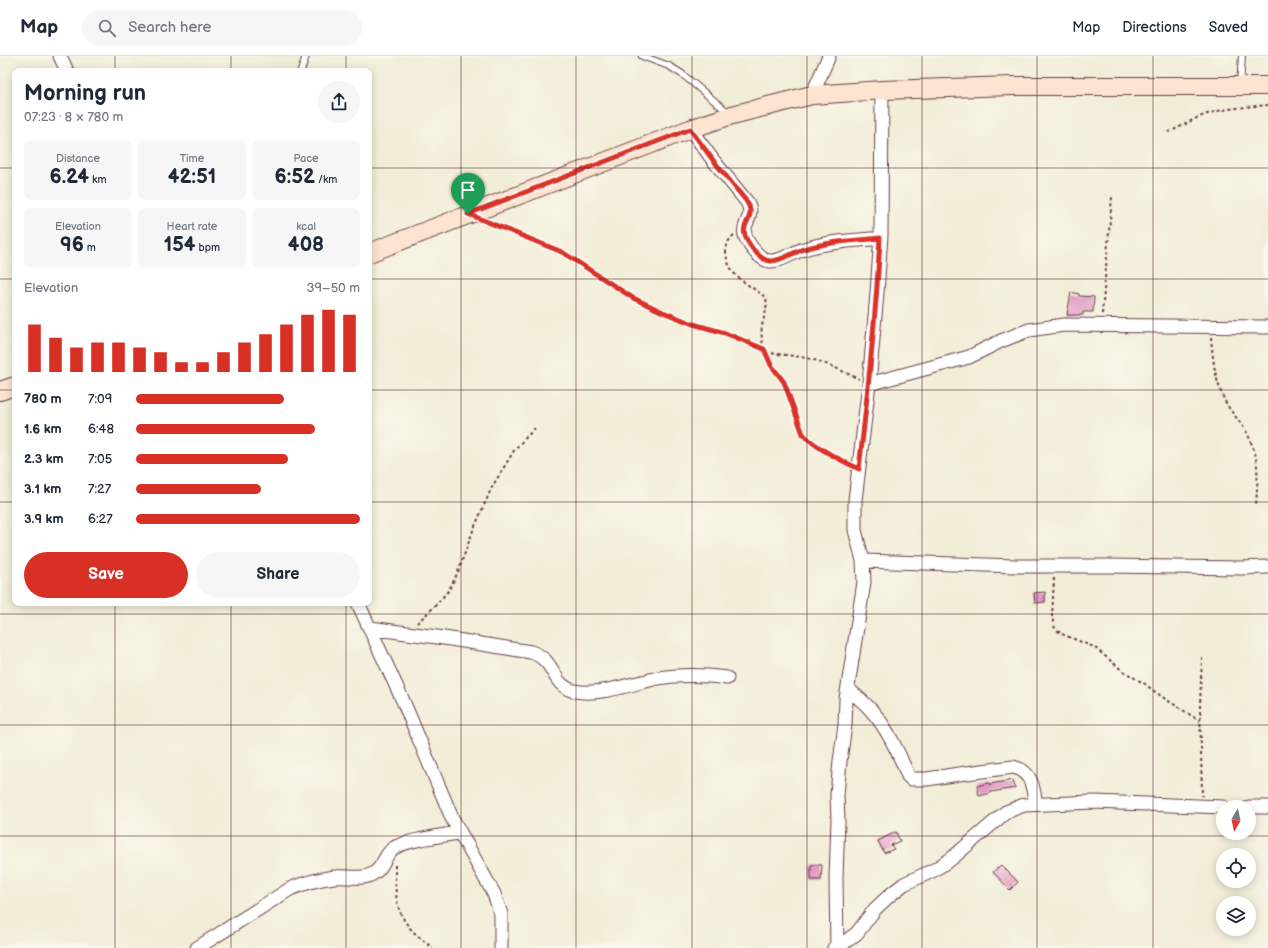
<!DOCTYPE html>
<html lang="en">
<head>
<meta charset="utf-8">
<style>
  :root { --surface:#fff; --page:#f6f6f7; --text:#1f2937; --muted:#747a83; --line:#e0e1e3; --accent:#d93025 }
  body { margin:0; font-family:"Balsamiq Sans",sans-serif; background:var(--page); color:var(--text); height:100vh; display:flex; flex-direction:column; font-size:15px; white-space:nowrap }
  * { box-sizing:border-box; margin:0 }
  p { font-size:13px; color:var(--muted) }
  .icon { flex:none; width:22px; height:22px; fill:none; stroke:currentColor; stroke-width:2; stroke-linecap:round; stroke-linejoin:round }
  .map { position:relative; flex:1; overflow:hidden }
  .panel { position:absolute; left:12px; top:12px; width:360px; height:538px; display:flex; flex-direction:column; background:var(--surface); border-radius:8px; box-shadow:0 2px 10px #0003 }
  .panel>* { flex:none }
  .needle { width:26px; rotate:189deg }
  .buttons { position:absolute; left:1216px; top:744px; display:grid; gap:8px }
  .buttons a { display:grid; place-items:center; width:40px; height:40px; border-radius:50%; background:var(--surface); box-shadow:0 2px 10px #0003; font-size:20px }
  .pin { position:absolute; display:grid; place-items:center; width:34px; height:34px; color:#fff; margin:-41px -17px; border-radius:50% 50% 50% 0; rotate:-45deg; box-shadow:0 0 4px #0007 }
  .pin .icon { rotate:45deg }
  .round { display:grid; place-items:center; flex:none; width:42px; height:42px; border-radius:21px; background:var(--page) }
  .overview { display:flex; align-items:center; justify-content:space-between; height:68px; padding:0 12px }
  h1 { font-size:22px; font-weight:700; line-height:30px }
  .metrics { display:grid; grid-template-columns:repeat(3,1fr); gap:6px; height:68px; padding:4px 12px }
  .metrics div { display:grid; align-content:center; border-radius:8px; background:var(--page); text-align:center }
  .metrics b { font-size:20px; font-weight:700 }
  .metrics small { font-size:11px; font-weight:400 }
  .metrics p { font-size:11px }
  .chart { height:112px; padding:8px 12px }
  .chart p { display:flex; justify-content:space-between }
  .chart svg { width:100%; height:72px; margin-top:4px; stroke:var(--accent); stroke-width:6 }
  .button { display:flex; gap:8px; margin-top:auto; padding:8px 12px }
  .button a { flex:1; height:46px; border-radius:24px; background:var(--accent); color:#fff; font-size:16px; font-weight:700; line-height:46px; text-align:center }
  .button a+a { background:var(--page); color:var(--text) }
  ul { padding:0 12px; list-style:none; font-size:13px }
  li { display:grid; grid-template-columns:64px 48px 1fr; align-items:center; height:30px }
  li i { height:10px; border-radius:5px; background:var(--accent) }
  header { display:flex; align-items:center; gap:24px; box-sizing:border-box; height:56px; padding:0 20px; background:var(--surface); border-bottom:1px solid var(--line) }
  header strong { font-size:19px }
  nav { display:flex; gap:22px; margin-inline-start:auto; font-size:14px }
  .search { width:280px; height:36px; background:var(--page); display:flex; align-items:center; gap:10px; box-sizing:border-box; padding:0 14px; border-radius:22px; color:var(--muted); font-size:15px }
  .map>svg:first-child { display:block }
  .building { fill:#e296c3 }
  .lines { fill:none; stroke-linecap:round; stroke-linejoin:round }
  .lane-casing { stroke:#633e45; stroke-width:8 }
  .street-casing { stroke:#633e45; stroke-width:15 }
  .secondary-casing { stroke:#633e45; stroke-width:20 }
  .path { stroke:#633e45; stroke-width:2; stroke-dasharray:3 3; stroke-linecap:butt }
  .lane { stroke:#fff; stroke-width:6 }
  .street { stroke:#fff; stroke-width:13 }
  .secondary { stroke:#fde4d0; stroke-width:18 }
  .route-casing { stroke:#fff; stroke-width:8 }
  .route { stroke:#d93025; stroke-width:5 }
  .grid { fill:none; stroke:#4a1f2b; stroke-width:1; stroke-opacity:0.55 }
</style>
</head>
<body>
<header>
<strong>Map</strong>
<div class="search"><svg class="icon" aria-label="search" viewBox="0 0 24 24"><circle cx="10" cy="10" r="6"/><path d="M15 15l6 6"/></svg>Search here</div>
<nav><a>Map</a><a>Directions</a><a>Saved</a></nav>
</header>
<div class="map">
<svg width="1268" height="892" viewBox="0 0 1268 892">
  <rect width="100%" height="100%" fill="#fbf7ec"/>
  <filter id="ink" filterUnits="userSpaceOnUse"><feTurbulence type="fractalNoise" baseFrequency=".025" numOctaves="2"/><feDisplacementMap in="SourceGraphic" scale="8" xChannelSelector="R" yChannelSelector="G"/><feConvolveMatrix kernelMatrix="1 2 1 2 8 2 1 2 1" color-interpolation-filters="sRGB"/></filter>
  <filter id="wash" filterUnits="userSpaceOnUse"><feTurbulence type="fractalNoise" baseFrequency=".012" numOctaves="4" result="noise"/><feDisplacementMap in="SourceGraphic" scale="16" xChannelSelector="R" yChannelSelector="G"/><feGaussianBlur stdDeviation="0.9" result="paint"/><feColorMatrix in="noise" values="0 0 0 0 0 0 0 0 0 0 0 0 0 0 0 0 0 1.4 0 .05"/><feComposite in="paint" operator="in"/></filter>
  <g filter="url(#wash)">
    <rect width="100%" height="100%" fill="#f2edd7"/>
    <g id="blocks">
      <!-- building -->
      <path class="building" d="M1071 236 1079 238V240L1094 241 1093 256H1083V259H1067Z
        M1045 536V546L1035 547 1034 537Z
        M1013 724 1015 732 991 736V737L979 740 977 730 989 727 990 729V728Z
        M896 776 900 785 891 789 894 793 884 797 878 785Z
        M811 809H822L821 824H811Z
        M1001 809 1018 826 1010 834 993 816Z"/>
    </g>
  </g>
  <g filter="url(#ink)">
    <use href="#blocks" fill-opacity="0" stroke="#633e45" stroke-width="1"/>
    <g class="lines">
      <defs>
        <path id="lane" d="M642 0 669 10 682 18 729 57
          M301 15 306 0
          M1240 29 1242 0"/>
        <path id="street" d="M60 0 67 15
          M812 39 829 0
          M690 73 713 104 747 146C757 164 737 167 748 186 752 193 761 204 770 205 780 206 794 196 804 193 829 185 855 185 880 182
          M869 328 969 301 1001 285 1029 274 1064 269 1268 271
          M863 505 1016 510H1108L1240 512 1268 511
          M358 547 404 647 452 762 494 838 501 858V892
          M370 572 444 582 531 596C558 605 550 630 575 635 598 640 631 628 654 623 678 618 703 619 727 622
          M848 633C856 640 864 646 871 654 886 670 900 699 908 720L911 723H927L959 718 1013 711C1017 712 1022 713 1025 717 1033 724 1034 738 1036 748
          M1249 751H1268
          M197 892 290 833C304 827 319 823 334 821 345 820 358 823 368 820 385 814 382 800 394 792 406 784 445 779 460 777
          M834 892 848 884 857 877 875 853 890 839 904 828 934 814 951 803 1006 756 1024 749 1094 746 1223 751
          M837 892 836 822 838 764 837 739 840 705 845 669 846 643 864 526 863 505 855 474V444L869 328 877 237 881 179 882 34"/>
        <path id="secondary" d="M369 197 690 73 732 59 812 39 882 34 1013 30H1268
          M0 335 15 330"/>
      </defs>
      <!-- lane casing -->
      <use href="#lane" class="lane-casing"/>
      <!-- street casing -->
      <use href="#street" class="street-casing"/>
      <!-- secondary casing -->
      <use href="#secondary" class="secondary-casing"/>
      <!-- path -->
      <path class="path" d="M1168 76C1181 72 1190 64 1202 60 1221 52 1248 51 1268 49
        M488 167 562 196 633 242 663 256 693 268 725 277 764 293
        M734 179C728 184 726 189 726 197 729 223 749 227 766 242 768 252 764 260 762 270 759 290 770 312 784 326 791 342 795 366 804 379 812 389 837 402 849 408
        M1102 258 1112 141
        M1211 281C1213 304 1215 326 1226 347 1231 356 1238 363 1244 372 1249 379 1252 389 1255 397 1259 414 1257 433 1256 449
        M766 296C779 299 793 299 806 302 825 306 842 315 859 323
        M1054 522 1052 561 1055 573 1064 579 1094 591 1123 615 1145 628 1154 635 1167 644 1200 665
        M417 567 434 551 449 534 458 516 472 477 492 431 515 393 535 372
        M1202 601 1200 649 1202 740
        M395 809C395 852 397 866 433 892"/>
      <!-- lane -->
      <use href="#lane" class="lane"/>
      <!-- street -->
      <use href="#street" class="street"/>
      <!-- secondary -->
      <use href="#secondary" class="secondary"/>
    </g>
  </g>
  <g class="lines" filter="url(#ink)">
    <defs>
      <path id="route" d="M690 73 713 104 747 146C758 165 736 166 748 186 752 193 761 204 770 205 780 206 794 196 804 193 829 185 855 185 880 182 876 260 868 336 859 413 841 404 817 393 803 378L784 326 771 309 764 293 725 277 693 268 663 256 633 242 562 196 468 158Z"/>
    </defs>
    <!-- route casing -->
    <use href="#route" class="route-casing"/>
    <!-- route -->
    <use href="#route" class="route"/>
  </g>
  <!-- grid -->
  <path class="grid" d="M115 0V15M231 0V15M346 0V15M461 0V892M576 0V892M692 0V892M807 0V892M922 0V892M1037 0V892M1153 0V892M0 112H15M369 112H1268M0 223H15M369 223H1268M0 334H15M369 334H1268M0 446H15M369 446H1268M115 547V892M231 547V892M346 547V892M0 558H1268M0 669H1268M0 780H1268"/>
</svg>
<div class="buttons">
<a><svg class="needle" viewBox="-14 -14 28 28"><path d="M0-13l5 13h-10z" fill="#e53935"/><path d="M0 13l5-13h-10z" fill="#747a83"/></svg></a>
<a><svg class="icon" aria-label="locate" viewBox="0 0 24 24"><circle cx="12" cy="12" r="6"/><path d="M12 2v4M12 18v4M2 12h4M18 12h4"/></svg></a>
<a><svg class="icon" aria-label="layers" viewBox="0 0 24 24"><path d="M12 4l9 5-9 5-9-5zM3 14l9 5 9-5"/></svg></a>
</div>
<div class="pin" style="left:468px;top:158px;background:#1e9e55"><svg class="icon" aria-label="arrive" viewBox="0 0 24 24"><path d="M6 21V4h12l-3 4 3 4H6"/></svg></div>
<section class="panel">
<div class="overview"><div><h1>Morning run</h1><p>07:23 · 8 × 780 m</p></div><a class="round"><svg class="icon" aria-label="share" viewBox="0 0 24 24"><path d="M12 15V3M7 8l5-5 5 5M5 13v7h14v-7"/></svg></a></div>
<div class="metrics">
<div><p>Distance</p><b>6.24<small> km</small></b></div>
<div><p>Time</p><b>42:51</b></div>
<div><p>Pace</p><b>6:52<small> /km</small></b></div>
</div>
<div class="metrics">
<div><p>Elevation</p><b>96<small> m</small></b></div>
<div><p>Heart rate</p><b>154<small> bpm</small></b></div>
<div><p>kcal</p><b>408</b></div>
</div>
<div class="chart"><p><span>Elevation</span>39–50 m</p>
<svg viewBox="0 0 160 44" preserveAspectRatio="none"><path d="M5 44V15M15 44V23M25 44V29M35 44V26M45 44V26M55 44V29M65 44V32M75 44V38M85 44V38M95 44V32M105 44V26M115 44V21M125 44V15M135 44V9M145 44V6M155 44V9"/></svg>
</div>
<ul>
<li><b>780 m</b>7:09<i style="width:66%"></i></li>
<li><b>1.6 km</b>6:48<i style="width:80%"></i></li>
<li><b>2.3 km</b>7:05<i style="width:68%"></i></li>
<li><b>3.1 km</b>7:27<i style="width:56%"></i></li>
<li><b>3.9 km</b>6:27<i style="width:100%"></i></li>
</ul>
<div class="button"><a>Save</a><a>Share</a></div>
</section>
</div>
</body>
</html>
